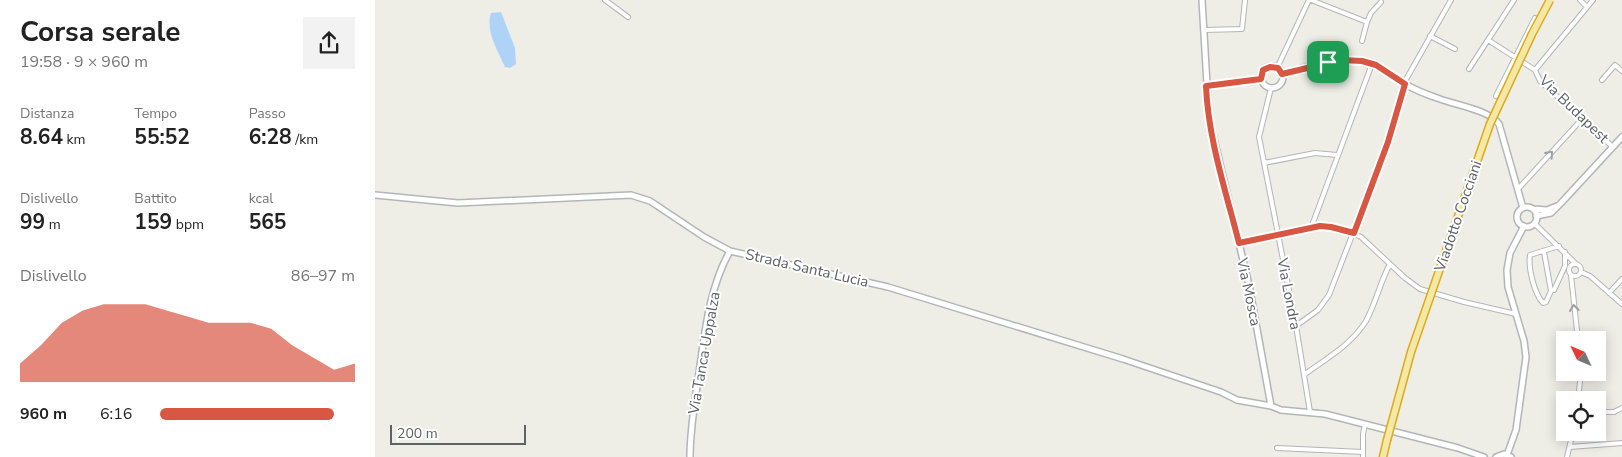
<!DOCTYPE html>
<html lang="it">
<head>
<meta charset="utf-8">
<style>
  :root { --surface:#fff; --page:#f2f2f2; --text:#222; --muted:#767676; --accent:#d85743 }
  body { margin:0; font-family:"Nunito Sans",sans-serif; background:var(--page); color:var(--text); height:100vh; display:flex; flex-direction:column; font-size:19px; white-space:nowrap }
  * { box-sizing:border-box; margin:0 }
  p { font-size:16px; color:var(--muted) }
  .icon { flex:none; width:28px; height:28px; fill:none; stroke:currentColor; stroke-width:2; stroke-linecap:round; stroke-linejoin:round }
  .map { position:relative; flex:1; overflow:hidden }
  .side { display:flex; flex-direction:column; background:var(--surface); width:375px }
  .side>* { flex:none }
  .needle { width:32px; rotate:314deg }
  .fabs { position:absolute; left:1181px; top:331px; display:grid; gap:10px }
  .fabs a { display:grid; place-items:center; width:50px; height:50px; border-radius:0px; background:var(--surface); box-shadow:0 2px 12px #0003; font-size:25px }
  .scale { position:absolute; left:15px; bottom:12px; width:136px; box-sizing:border-box; padding-left:5px; border:2px solid #5e6165; border-top:0; font-size:14px; line-height:18px; white-space:nowrap; color:#5e6165; -webkit-text-stroke:4px #fff; paint-order:stroke }
  .pin { position:absolute; display:grid; place-items:center; width:42px; height:42px; color:#fff; margin:-21px; border-radius:10px; box-shadow:0 2px 8px #0006 }
  .round { display:grid; place-items:center; flex:none; width:52px; height:52px; border-radius:0px; background:var(--page) }
  .overview { display:flex; align-items:center; justify-content:space-between; height:85px; padding:0 20px }
  h1 { font-size:28px; font-weight:700; line-height:38px }
  .figures { display:grid; grid-template-columns:repeat(3,1fr); gap:8px; height:85px; padding:5px 20px }
  .figures div { display:grid; align-content:center }
  .figures b { font-size:21px; font-weight:700 }
  .figures small { font-size:14px; font-weight:400 }
  .figures p { font-size:14px }
  .chart { height:140px; padding:10px 20px }
  .chart p { display:flex; justify-content:space-between }
  .chart svg { width:100%; height:90px; margin-top:5px; fill:var(--accent); opacity:.7 }
  ul { padding:0 20px; list-style:none; font-size:16px }
  li { display:grid; grid-template-columns:80px 60px 1fr; align-items:center; height:38px }
  li i { height:12px; border-radius:6px; background:var(--accent) }
  main { display:flex; flex:1; min-height:0 }
  .map>svg:first-child { display:block }
  .water { fill:#aed3f6 }
  .lines { fill:none; stroke-linecap:round; stroke-linejoin:round }
  .minor-casing { stroke:#b3b6b9; stroke-width:6 }
  .tertiary-casing { stroke:#b3b6b9; stroke-width:8 }
  .trunk-casing { stroke:#ddaa18; stroke-width:9 }
  .minor { stroke:#fff; stroke-width:4 }
  .tertiary { stroke:#fff; stroke-width:5 }
  .trunk { stroke:#f4e8a6; stroke-width:6 }
  .trunk-bridge-casing { stroke:#ddaa18; stroke-width:9; stroke-linecap:butt }
  .trunk-bridge { stroke:#f4e8a6; stroke-width:6 }
  .oneway { stroke:#9ea0a3 }
  .route-casing { stroke:#fff; stroke-width:10 }
  .route { stroke:#d85743; stroke-width:6 }
  .labels { text-anchor:middle; stroke-width:4; stroke-linejoin:round; paint-order:stroke }
  .street-label { font-size:15px; fill:#5e6165; stroke:#fff }
</style>
</head>
<body>
<main>
<section class="side">
<div class="overview"><div><h1>Corsa serale</h1><p>19:58 · 9 × 960 m</p></div><a class="round"><svg class="icon" aria-label="share" viewBox="0 0 24 24"><path d="M12 15V3M7 8l5-5 5 5M5 13v7h14v-7"/></svg></a></div>
<div class="figures">
<div><p>Distanza</p><b>8.64<small> km</small></b></div>
<div><p>Tempo</p><b>55:52</b></div>
<div><p>Passo</p><b>6:28<small> /km</small></b></div>
</div>
<div class="figures">
<div><p>Dislivello</p><b>99<small> m</small></b></div>
<div><p>Battito</p><b>159<small> bpm</small></b></div>
<div><p>kcal</p><b>565</b></div>
</div>
<div class="chart"><p><span>Dislivello</span>86–97 m</p>
<svg viewBox="0 0 160 44" preserveAspectRatio="none"><path d="M0 44V35L10 26L20 15L30 9L40 6L50 6L60 6L70 9L80 12L90 15L100 15L110 15L120 18L130 26L140 32L150 38L160 35V44z"/></svg>
</div>
<ul>
<li><b>960 m</b>6:16<i style="width:89%"></i></li>
</ul>
</section>
<div class="map">
<svg width="1247" height="457" viewBox="0 0 1247 457">
  <rect width="100%" height="100%" fill="#eeede6"/>
  <!-- water -->
  <path class="water" d="M126 12 140 48 141 64 135 68 130 67C123 51 110 31 116 13Z"/>
  <g class="lines">
    <defs>
      <path id="minor" d="M230 0 253 17
        M936 0 992 22 987 41
        M1205 0 1212 7
        M992 22 996 13 1006 2
        M829 30 867 29 870 0
        M1055 36 1080 49
        M1113 40 1160 70
        M902 68 934 0
        M1094 69 1139 0
        M1160 70 1165 81 1238 147
        M1160 70 1218 0
        M1227 80 1240 65 1247 71
        M1029 83 1076 0
        M896 88 884 137 921 326 935 412
        M1121 96 1160 18
        M889 163 940 153 962 155
        M1143 189 1207 119
        M1159 223 1201 264
        M936 228 997 64
        M864 243 945 226 969 229 986 237 1030 278 1045 289 1089 302 1141 314
        M1169 252 1176 291 1171 302 1168 303C1159 293 1153 268 1155 255L1184 246
        M1194 270a6 6 0 1 1 12 0a6 6 0 1 1-12 0Z
        M1206 272 1215 276 1247 304
        M1196 275 1203 340
        M1179 290 1190 266V252
        M1234 293 1247 279
        M921 326 943 310 954 295 1007 158 1030 84
        M930 374C951 359 977 344 991 321 1001 303 1005 282 1015 264
        M1203 400 1206 372
        M1222 412H1239L1247 408
        M1195 447 1247 443
        M902 448 988 452
        M988 457V434L990 424
        M1192 457 1198 432"/>
      <path id="tertiary" d="M827 0 834 118 874 285 896 406
        M886 77a11 11 0 1 1 22 0a11 11 0 1 1-22 0Z
        M907 74C933 67 958 57 986 61 1003 63 1015 75 1030 84 1040 90 1053 95 1065 99 1081 105 1114 110 1124 124L1148 208
        M831 86 886 79
        M0 195 83 203 256 195 275 201 329 237 355 251 513 287 748 359 846 392 862 400 896 406 906 410 950 414 1083 448 1109 457
        M1142 217a10 10 0 1 1 20 0a10 10 0 1 1-20 0Z
        M1158 209 1172 210 1182 206
        M1161 216 1176 213 1186 203 1247 137
        M1132 455 1141 430 1151 357 1149 341 1133 287 1132 270 1135 253 1149 226
        M315 457C315 429 320 401 324 373 330 332 334 288 355 251
        M1121 457 1129 454 1136 457"/>
      <path id="trunk" d="M1008 457 1012 440"/>
    </defs>
    <!-- minor casing -->
    <use href="#minor" class="minor-casing"/>
    <!-- tertiary casing -->
    <use href="#tertiary" class="tertiary-casing"/>
    <!-- trunk casing -->
    <use href="#trunk" class="trunk-casing"/>
    <!-- minor -->
    <use href="#minor" class="minor"/>
    <!-- tertiary -->
    <use href="#tertiary" class="tertiary"/>
    <!-- trunk -->
    <use href="#trunk" class="trunk"/>
    <defs>
      <path id="trunk-bridge" d="M1012 440 1036 352 1115 124 1157 34 1175 0"/>
    </defs>
    <!-- trunk-bridge casing -->
    <use href="#trunk-bridge" class="trunk-bridge-casing"/>
    <!-- trunk-bridge -->
    <use href="#trunk-bridge" class="trunk-bridge"/>
  </g>
  <!-- one-way arrows -->
  <defs><path id="oneway-chevron" d="M-2-3.5L2.5 0L-2 3.5" fill="none" stroke-width="1.6" stroke-linecap="round" stroke-linejoin="round" transform="scale(1.25)"/></defs>
  <g class="oneway">
    <use href="#oneway-chevron" transform="translate(1175 154) rotate(-48)"/>
    <use href="#oneway-chevron" transform="translate(1199 308) rotate(-97)"/>
  </g>
  <g class="lines">
    <defs>
      <path id="route" d="M966 60 987 61 1001 65 1030 84 1013 142 979 233 956 227 945 226 864 243C851 192 833 138 831 86L886 79 888 70 895 67 903 68 907 74Z"/>
    </defs>
    <!-- route casing -->
    <use href="#route" class="route-casing"/>
    <!-- route -->
    <use href="#route" class="route"/>
  </g>
  <g class="labels">
    <!-- street labels -->
    <g class="street-label">
      <text transform="translate(1199 109) rotate(44)" y="5">Via Budapest</text>
      <text transform="translate(1083 216) rotate(-71)" y="5">Viadotto Cocciani</text>
      <text transform="translate(432 268) rotate(13)" y="5">Strada Santa Lucia</text>
      <text transform="translate(874 292) rotate(78)" y="5">Via Mosca</text>
      <text transform="translate(914 294) rotate(79)" y="5">Via Londra</text>
      <text transform="translate(329 353) rotate(-80)" y="5">Via Tanca Uppalza</text>
    </g>
  </g>
</svg>
<div class="fabs">
<a><svg class="needle" viewBox="-14 -14 28 28"><path d="M0-13l5 13h-10z" fill="#e53935"/><path d="M0 13l5-13h-10z" fill="#767676"/></svg></a>
<a><svg class="icon" aria-label="locate" viewBox="0 0 24 24"><circle cx="12" cy="12" r="6"/><path d="M12 2v4M12 18v4M2 12h4M18 12h4"/></svg></a>
</div>
<div class="scale">200 m</div>
<div class="pin" style="left:953px;top:62px;background:#1e9e55"><svg class="icon" aria-label="arrive" viewBox="0 0 24 24"><path d="M6 21V4h12l-3 4 3 4H6"/></svg></div>
</div>
</main>
</body>
</html>
